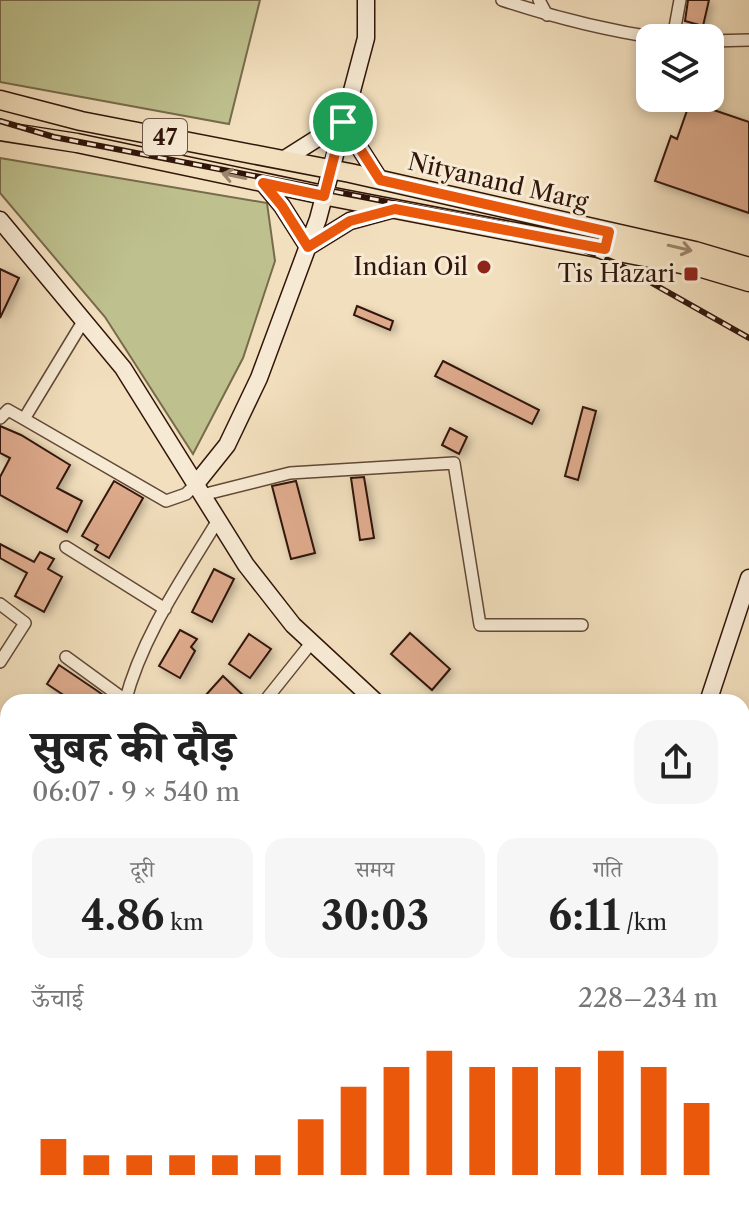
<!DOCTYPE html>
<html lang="hi">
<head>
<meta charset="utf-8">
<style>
  :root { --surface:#fff; --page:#f6f6f6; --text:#222; --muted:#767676; --accent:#ea580c }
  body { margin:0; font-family:"Libre Caslon Text","Noto Serif Devanagari",serif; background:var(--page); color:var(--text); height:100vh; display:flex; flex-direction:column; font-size:30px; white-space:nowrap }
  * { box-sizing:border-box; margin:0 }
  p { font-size:26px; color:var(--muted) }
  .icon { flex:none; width:44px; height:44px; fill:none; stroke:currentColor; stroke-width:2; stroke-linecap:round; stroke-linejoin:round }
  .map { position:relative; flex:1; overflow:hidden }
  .drawer { position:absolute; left:0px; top:694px; width:750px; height:514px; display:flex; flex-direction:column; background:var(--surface); border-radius:24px 24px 0 0; box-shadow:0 4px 12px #0003 }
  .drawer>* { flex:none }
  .tools { position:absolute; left:636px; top:24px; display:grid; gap:16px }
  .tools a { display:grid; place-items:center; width:88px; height:88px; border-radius:16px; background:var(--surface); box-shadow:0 4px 12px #0003; font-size:40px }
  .pin { position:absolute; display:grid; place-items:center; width:68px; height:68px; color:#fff; margin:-34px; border:4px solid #fff; border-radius:50%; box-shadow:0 2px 8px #0007 }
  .round { display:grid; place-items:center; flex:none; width:84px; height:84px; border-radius:24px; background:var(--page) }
  .summary { display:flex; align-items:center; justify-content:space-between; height:136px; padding:0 32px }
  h1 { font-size:44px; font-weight:800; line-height:60px }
  .stats { display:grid; grid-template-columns:repeat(3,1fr); gap:12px; height:136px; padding:8px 32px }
  .stats div { display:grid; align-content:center; border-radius:20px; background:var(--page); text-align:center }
  .stats b { font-size:40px; font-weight:800 }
  .stats small { font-size:22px; font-weight:400 }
  .stats p { font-size:22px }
  .chart { height:224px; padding:16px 32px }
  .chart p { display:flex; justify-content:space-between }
  .chart svg { width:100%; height:144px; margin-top:8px; stroke:var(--accent); stroke-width:6 }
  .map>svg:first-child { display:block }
  .green { fill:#bec18e; stroke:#786b4c; stroke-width:2 }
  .building { fill:#ddaa8c; stroke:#31150a; stroke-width:2; filter:url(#shadow) }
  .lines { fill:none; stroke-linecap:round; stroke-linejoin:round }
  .street-casing { stroke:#614837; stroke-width:14 }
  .secondary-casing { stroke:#31150a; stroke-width:19 }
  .primary-casing { stroke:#31150a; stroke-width:21 }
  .street { stroke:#f7ead4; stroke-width:11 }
  .secondary { stroke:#f7ead4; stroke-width:16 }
  .primary { stroke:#f2dfbd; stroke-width:18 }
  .rail-casing { stroke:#31150a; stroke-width:6 }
  .rail { stroke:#f7ead4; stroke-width:3; stroke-dasharray:9; stroke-linecap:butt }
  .oneway { stroke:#9b846c }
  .route-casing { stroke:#fff; stroke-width:16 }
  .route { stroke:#ea580c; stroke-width:10 }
  .poi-dot { fill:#8f2418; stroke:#f7ead4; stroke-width:3 }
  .labels { text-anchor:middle; stroke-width:6; stroke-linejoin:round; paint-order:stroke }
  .shield { fill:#f7ead4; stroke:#6c5547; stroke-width:2 }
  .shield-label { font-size:22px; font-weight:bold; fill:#31150a }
  .street-label { font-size:24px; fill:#31150a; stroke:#f7ead4 }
  .poi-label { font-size:24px; fill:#31150a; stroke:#f7ead4; text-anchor:end }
</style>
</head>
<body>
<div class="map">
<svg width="749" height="1207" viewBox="0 0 749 1207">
  <defs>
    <filter id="shadow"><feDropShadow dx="3.5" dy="3.5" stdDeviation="4" flood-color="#0004"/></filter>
  </defs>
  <rect width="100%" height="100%" fill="#f2dfbd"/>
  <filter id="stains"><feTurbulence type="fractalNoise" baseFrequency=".0025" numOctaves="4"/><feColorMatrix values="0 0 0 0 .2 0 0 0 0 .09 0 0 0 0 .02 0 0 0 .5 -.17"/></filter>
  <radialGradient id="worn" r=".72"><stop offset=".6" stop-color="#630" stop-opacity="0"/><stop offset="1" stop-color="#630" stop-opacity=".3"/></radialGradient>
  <!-- green -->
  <path class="green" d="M0 0H260L229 124 0 82Z
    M0 158 267 203 275 261 243 358 193 454 105 317 0 193Z"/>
  <!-- building -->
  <path class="building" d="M688 0H709L703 26 685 21Z
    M690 102 749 122V213L655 181 671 136 677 139Z
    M0 269 19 278 0 318Z
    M357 306 393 321 390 330 354 315Z
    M443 361 539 410 532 424 435 376Z
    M583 407 596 411 578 480 565 476Z
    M0 426 21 435 70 465 57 488 82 501 67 532 0 495V477L10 458 0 453Z
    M450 428 467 437 459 454 442 445Z
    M364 477 374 538 360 540 351 478Z
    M114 481 143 498 109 558 95 550 98 545 82 536Z
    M296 481 315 553 291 559 272 486Z
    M0 544 34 562 40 552 54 559 48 569 62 577 44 612 15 596 27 573 0 558Z
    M214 569 234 579 212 622 192 612Z
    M180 630 197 639 191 647 195 651 180 678 159 666Z
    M410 633 450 669 432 690 391 654Z
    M249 634 271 649 250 678 229 664Z
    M59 665 96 690 113 702H74L47 684Z
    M223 676 250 702H211L205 696Z
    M8 715V803L0 798V730Z"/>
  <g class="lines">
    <defs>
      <path id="street" d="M502 0C553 17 604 30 658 38
        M539 0 547 15
        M673 38 680 0
        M710 41 749 40
        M84 320 24 419 166 501 186 494 195 485
        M0 418 8 410 24 419
        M202 495 290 473 454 463 480 625H582
        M66 547 165 609
        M0 604 25 623 0 662
        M66 657 125 700
        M125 702C142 636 183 578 218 520
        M264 702 312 642
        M742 1146 749 1152
        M432 1200 439 1207
        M244 1207 251 1200
        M474 1207 499 1204 508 1207"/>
      <path id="secondary" d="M343 122 380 180
        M283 160 343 122
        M263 183 282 206 308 247 350 221 394 209
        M0 220 123 368 246 565 293 625 376 702
        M195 485 227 445 259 378 318 219 366 38V0
        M708 702 749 578
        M0 1105 8 1111
        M71 1200 75 1207
        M88 1200 91 1207
        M555 1207 558 1200"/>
      <path id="primary" d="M0 100 81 121 350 173 695 251 749 267
        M0 131 77 143 333 197 702 268 749 282"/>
    </defs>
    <!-- street casing -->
    <use href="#street" class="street-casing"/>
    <!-- secondary casing -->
    <use href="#secondary" class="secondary-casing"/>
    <!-- primary casing -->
    <use href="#primary" class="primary-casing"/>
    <!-- street -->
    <use href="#street" class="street"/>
    <!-- secondary -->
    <use href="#secondary" class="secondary"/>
    <!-- primary -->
    <use href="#primary" class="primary"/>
    <defs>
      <path id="rail" d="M0 121 54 137 502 224 558 239 620 265 749 338"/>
    </defs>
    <!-- rail casing -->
    <use href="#rail" class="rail-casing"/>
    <!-- rail -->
    <use href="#rail" class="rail"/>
  </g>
  <!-- one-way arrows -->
  <defs><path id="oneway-shaft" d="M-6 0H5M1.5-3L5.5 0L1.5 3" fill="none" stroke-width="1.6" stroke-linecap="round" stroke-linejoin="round" transform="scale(2)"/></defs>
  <g class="oneway">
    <use href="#oneway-shaft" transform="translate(234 176) rotate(-168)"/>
    <use href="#oneway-shaft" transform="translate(680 248) rotate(13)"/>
  </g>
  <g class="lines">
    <defs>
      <path id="route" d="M343 122 380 180 609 232 605 249 395 209 350 221 308 247 282 206 263 183 324 196Z"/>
    </defs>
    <!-- route casing -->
    <use href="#route" class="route-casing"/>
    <!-- route -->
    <use href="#route" class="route"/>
  </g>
  <!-- markers -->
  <g class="poi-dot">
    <circle cx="484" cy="267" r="8"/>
    <rect x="683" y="266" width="16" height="16" rx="4"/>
  </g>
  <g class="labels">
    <!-- shield labels -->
    <rect class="shield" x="143" y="119" width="44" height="36" rx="6"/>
    <g class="shield-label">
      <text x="165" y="145">47</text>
    </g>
    <!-- street labels -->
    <g class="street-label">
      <text transform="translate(498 182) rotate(13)" y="8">Nityanand Marg</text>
    </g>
    <!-- poi labels -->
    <g class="poi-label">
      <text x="468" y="275">Indian Oil</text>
      <text x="675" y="282">Tis Hazari</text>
    </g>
  </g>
  <rect width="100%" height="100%" filter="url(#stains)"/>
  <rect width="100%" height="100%" fill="url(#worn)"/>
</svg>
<div class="tools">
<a><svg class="icon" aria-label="layers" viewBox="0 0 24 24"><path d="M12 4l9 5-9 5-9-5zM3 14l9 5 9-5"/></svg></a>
</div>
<div class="pin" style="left:343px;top:122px;background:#1e9e55"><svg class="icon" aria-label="arrive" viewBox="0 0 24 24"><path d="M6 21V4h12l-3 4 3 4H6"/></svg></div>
<section class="drawer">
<div class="summary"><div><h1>सुबह की दौड़</h1><p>06:07 · 9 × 540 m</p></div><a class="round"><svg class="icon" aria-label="share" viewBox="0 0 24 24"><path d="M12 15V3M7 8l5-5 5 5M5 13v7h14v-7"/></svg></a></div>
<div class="stats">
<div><p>दूरी</p><b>4.86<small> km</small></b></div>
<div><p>समय</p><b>30:03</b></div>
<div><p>गति</p><b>6:11<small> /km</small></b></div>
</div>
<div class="chart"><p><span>ऊँचाई</span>228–234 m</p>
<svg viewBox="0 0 160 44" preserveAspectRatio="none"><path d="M5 44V33M15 44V38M25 44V38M35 44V38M45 44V38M55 44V38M65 44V27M75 44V17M85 44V11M95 44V6M105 44V11M115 44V11M125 44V11M135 44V6M145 44V11M155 44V22"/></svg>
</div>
</section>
</div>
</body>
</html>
